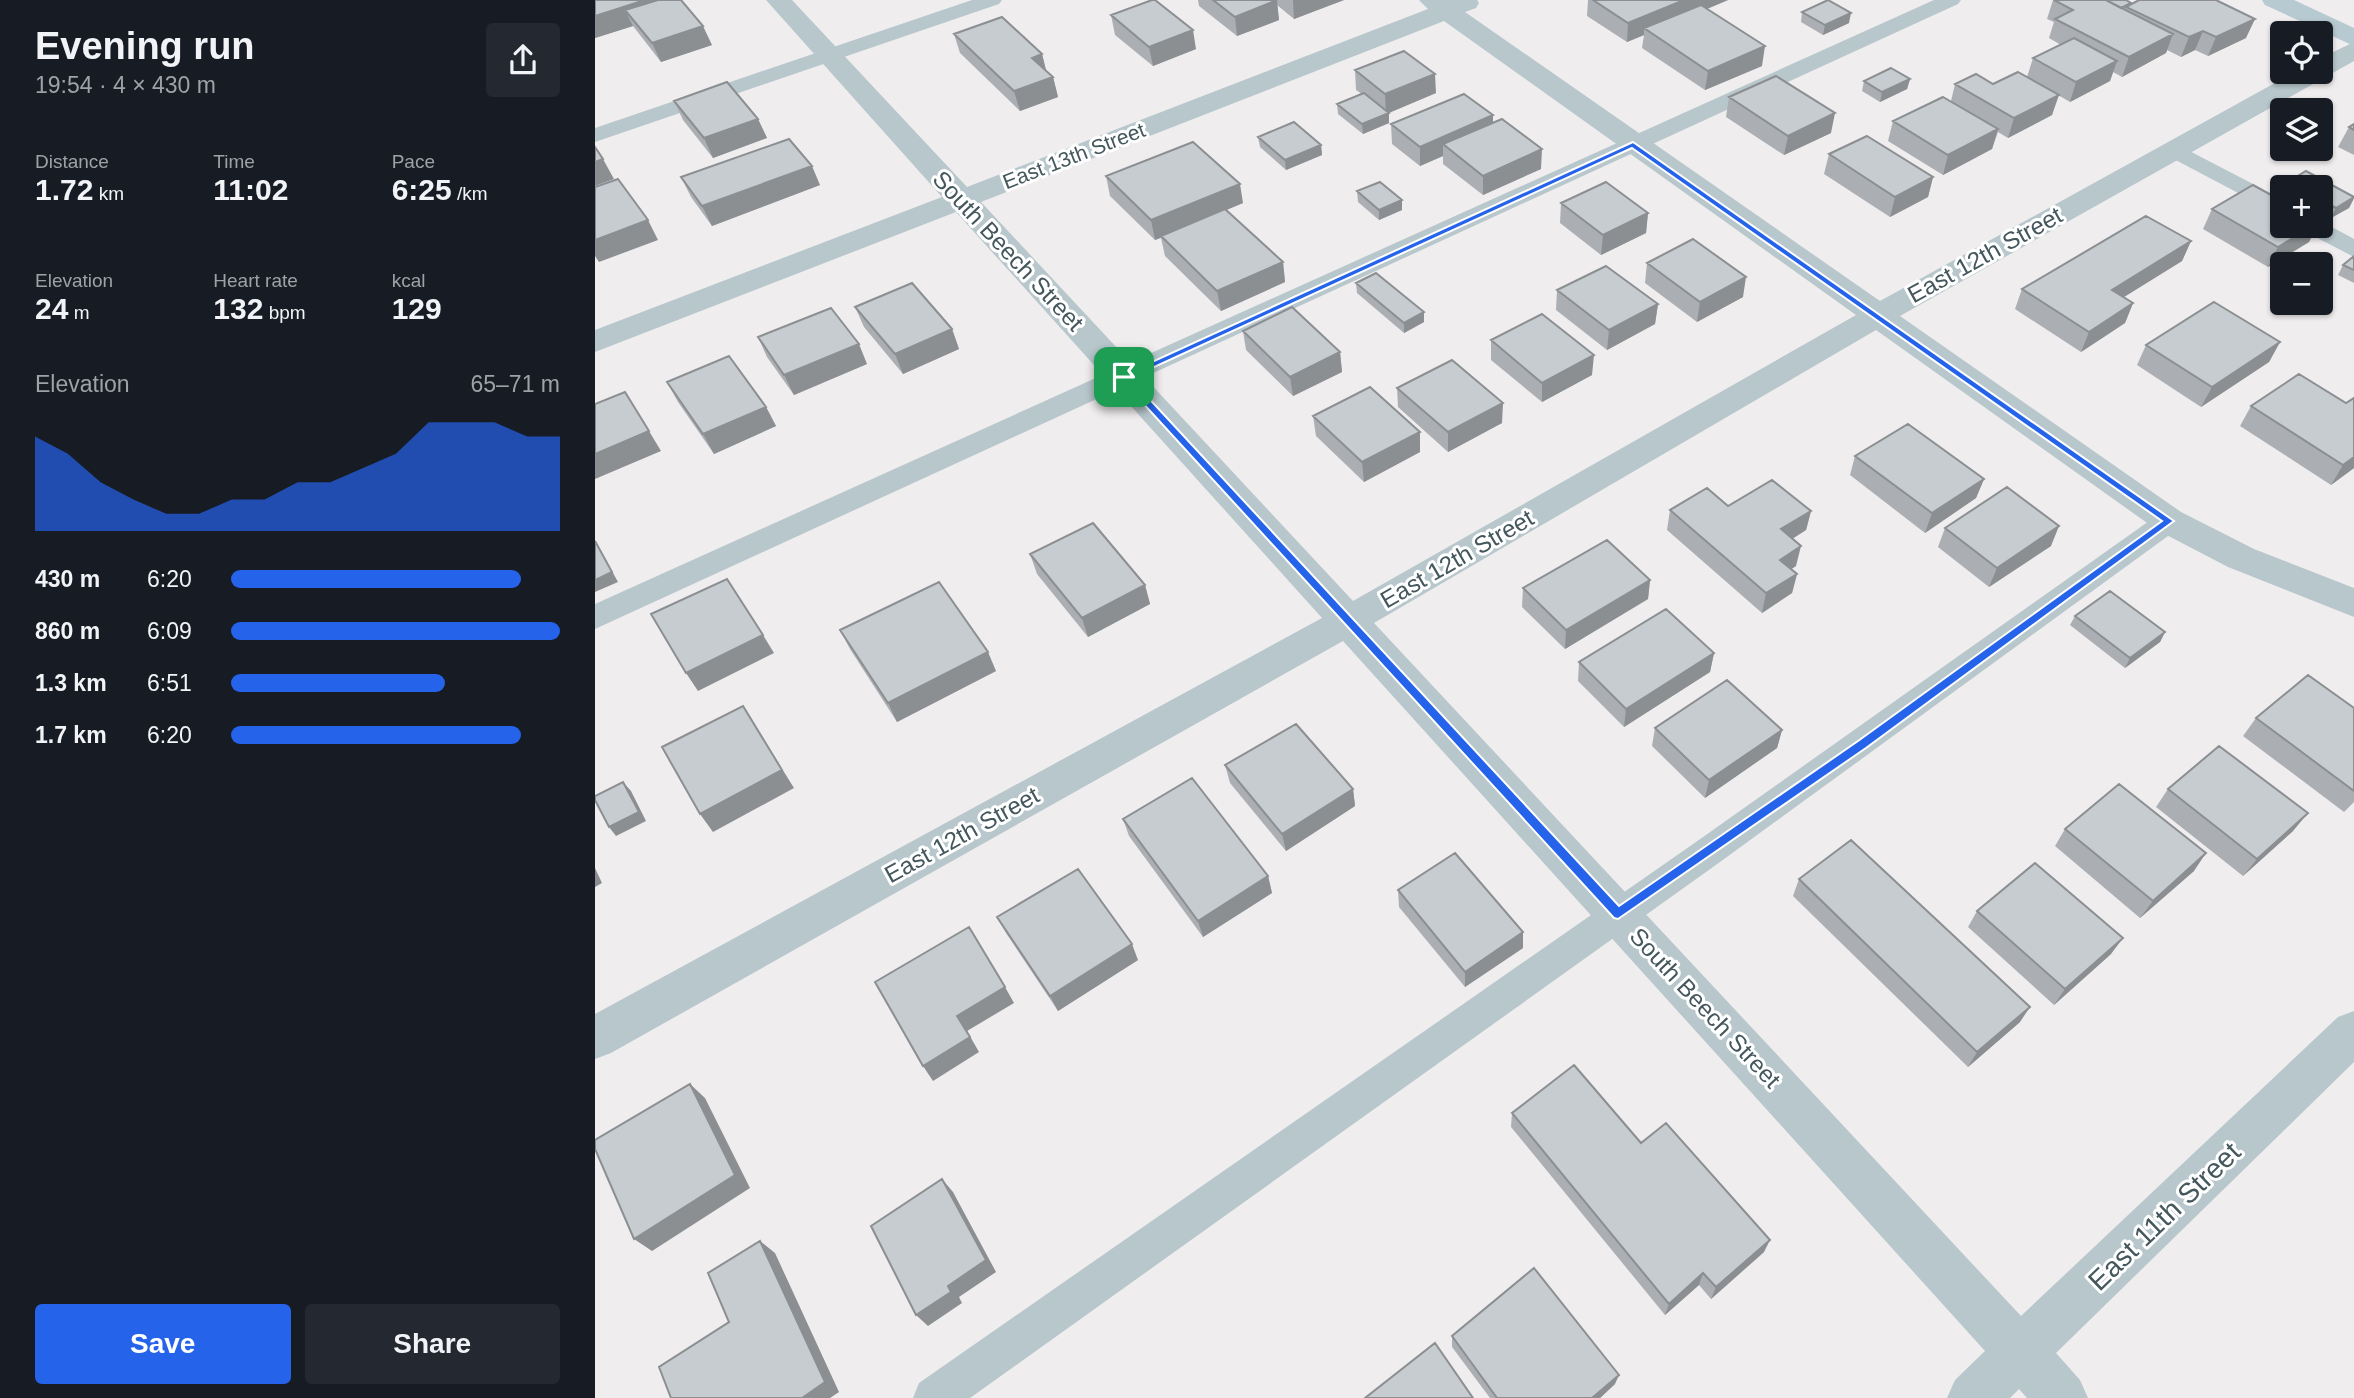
<!DOCTYPE html>
<html lang="en">
<head>
<meta charset="utf-8">
<style>
  :root { --surface:#171b24; --page:#242831; --text:#f1f3f6; --muted:#9ea1a6; --accent:#2563eb }
  body { margin:0; font-family:Helvetica,sans-serif; background:var(--page); color:var(--text); height:100vh; display:flex; flex-direction:column; font-size:26px; white-space:nowrap }
  * { box-sizing:border-box; margin:0 }
  p { font-size:23px; color:var(--muted) }
  .icon { flex:none; width:38px; height:38px; fill:none; stroke:currentColor; stroke-width:2; stroke-linecap:round; stroke-linejoin:round }
  .map { position:relative; flex:1; overflow:hidden }
  .details { display:flex; flex-direction:column; background:var(--surface); width:595px }
  .details>* { flex:none }
  .controls { position:absolute; left:1675px; top:21px; display:grid; gap:14px }
  .controls a { display:grid; place-items:center; width:63px; height:63px; border-radius:7px; background:var(--surface); box-shadow:0 2px 5px #0004; font-size:35px }
  .pin { position:absolute; display:grid; place-items:center; width:60px; height:60px; color:#fff; margin:-30px; border-radius:14px; box-shadow:0 4px 10px #0006 }
  .round { display:grid; place-items:center; flex:none; width:74px; height:74px; border-radius:7px; background:var(--page) }
  .head { display:flex; align-items:center; justify-content:space-between; height:119px; padding:0 35px }
  h1 { font-size:38px; font-weight:700; line-height:52px }
  .figures { display:grid; grid-template-columns:repeat(3,1fr); gap:10px; height:119px; padding:7px 35px }
  .figures div { display:grid; align-content:center }
  .figures b { font-size:30px; font-weight:700 }
  .figures small { font-size:19px; font-weight:400 }
  .figures p { font-size:19px }
  .chart { height:196px; padding:14px 35px }
  .chart p { display:flex; justify-content:space-between }
  .chart svg { width:100%; height:126px; margin-top:7px; fill:var(--accent); opacity:.7 }
  .cta { display:flex; gap:14px; margin-top:auto; padding:14px 35px }
  .cta a { flex:1; height:80px; border-radius:7px; background:var(--accent); color:#fff; font-size:28px; font-weight:700; line-height:80px; text-align:center }
  .cta a+a { background:var(--page); color:var(--text) }
  ul { padding:0 35px; list-style:none; font-size:23px }
  li { display:grid; grid-template-columns:112px 84px 1fr; align-items:center; height:52px }
  li i { height:18px; border-radius:9px; background:var(--accent) }
  main { display:flex; flex:1; min-height:0 }
  .map>svg:first-child { display:block }
  .lines { fill:none; stroke-linecap:round; stroke-linejoin:round }
  .lane { fill:#b7c7cc; fill-rule:evenodd }
  .street { fill:#b7c7cc; fill-rule:evenodd }
  .secondary { fill:#b7cad1; fill-rule:evenodd }
  .wall { fill:#abafb4 }
  .shaded-wall { fill:#8b8f92 }
  .building { fill:#c7ccd1; stroke:#8b8f92; stroke-width:2 }
  .route { fill:#2563eb; stroke:#fff; stroke-width:2; fill-rule:evenodd }
  .labels { text-anchor:middle; stroke-width:6; stroke-linejoin:round; paint-order:stroke }
  .far-street-label { font-size:21px; fill:#44575c; stroke:#fff }
  .street-label { font-size:24px; fill:#44575c; stroke:#fff }
  .near-street-label { font-size:28px; fill:#44575c; stroke:#fff }
</style>
</head>
<body>
<main>
<section class="details">
<div class="head"><div><h1>Evening run</h1><p>19:54 · 4 × 430 m</p></div><a class="round"><svg class="icon" aria-label="share" viewBox="0 0 24 24"><path d="M12 15V3M7 8l5-5 5 5M5 13v7h14v-7"/></svg></a></div>
<div class="figures">
<div><p>Distance</p><b>1.72<small> km</small></b></div>
<div><p>Time</p><b>11:02</b></div>
<div><p>Pace</p><b>6:25<small> /km</small></b></div>
</div>
<div class="figures">
<div><p>Elevation</p><b>24<small> m</small></b></div>
<div><p>Heart rate</p><b>132<small> bpm</small></b></div>
<div><p>kcal</p><b>129</b></div>
</div>
<div class="chart"><p><span>Elevation</span>65–71 m</p>
<svg viewBox="0 0 160 44" preserveAspectRatio="none"><path d="M0 44V11L10 17L20 27L30 33L40 38L50 38L60 33L70 33L80 27L90 27L100 22L110 17L120 6L130 6L140 6L150 11L160 11V44z"/></svg>
</div>
<ul>
<li><b>430 m</b>6:20<i style="width:88%"></i></li>
<li><b>860 m</b>6:09<i style="width:100%"></i></li>
<li><b>1.3 km</b>6:51<i style="width:65%"></i></li>
<li><b>1.7 km</b>6:20<i style="width:88%"></i></li>
</ul>
<div class="cta"><a>Save</a><a>Share</a></div>
</section>
<div class="map">
<svg width="1759" height="1398" viewBox="0 0 1759 1398">
  <rect width="100%" height="100%" fill="#f0edee"/>
  <g class="lines">
    <!-- lane -->
    <path class="lane" d="M377 0H407L404 4 0 142V128Z
      M1339 0H1366L1363 4 0 629V604Z
      M1579 143 1687 199V216L1571 155 1568 150 1571 145Z
      M1726 221 1759 239V257L1709 231 1705 226H1726Z
      M1574 511 1584 514 1588 521 1584 528 1125 862 375 1398H318L324 1383 1101 842 1564 514Z"/>
    <!-- street -->
    <path class="street" d="M171 0H197L372 187 833 9 824 0H882L884 3 881 8 870 12 1285 301 1700 72H1726V58L1759 42V61L1305 316 1586 512 1659 549 1759 588V617L1633 567 1562 530 1281 330 779 623 1426 1316 1743 1017 1759 1011V1062L1461 1353 1485 1380 1493 1398H1432L1424 1389 1415 1398H1352L1360 1380 1390 1351 748 641 16 1053 0 1059V1014L727 618 361 212 0 352V330L347 197ZM849 21 1261 315 758 601 386 202Z"/>
    <!-- secondary -->
    <path class="secondary" d="M1667 0H1699L1759 28V46L1670 5Z"/>
  </g>
  <!-- wall -->
  <path class="wall" d="M0 0 117 45 66 62 38 26 0 38Z
    M603 0H749L699 19 682 5 684 20 642 36 604 6Z
    M993 0H1133L1112 9 1167 66 1110 90 1047 48 1049 35 1032 42 992 16Z
    M1458 0H1531L1536 3V4L1651 38 1613 56 1600 50 1586 57 1572 50 1571 53 1527 77 1518 72 1515 81 1475 102 1463 95 1457 115 1413 138 1403 132 1397 149 1348 175 1293 141 1298 121 1356 101 1360 84H1398L1432 77 1438 58 1466 45 1454 38 1459 22 1452 19Z
    M1207 12 1254 23 1228 35 1206 22Z
    M516 15 601 49 558 66 520 35Z
    M359 34 447 54 451 71 458 77 463 97 425 111 365 53Z
    M760 70 841 93 794 113V123L768 134 743 114 742 104 767 94 761 90Z
    M1315 79 1312 89 1285 102 1267 91 1269 81Z
    M1134 97 1236 133 1189 155 1131 117Z
    M79 101 163 119 172 138 118 158 88 120Z
    M898 123 946 169 888 195 848 164V156L825 166 797 144 796 124Z
    M1759 124V155L1743 147 1754 127Z
    M663 137 726 145 727 155 691 170 665 147Z
    M1234 154 1338 177 1333 197 1295 217 1229 174Z
    M1711 171 1759 198 1754 208 1736 218 1726 213V187H1690L1693 182Z
    M511 176 648 203 631 210 688 262 690 282 626 311 570 256 566 238 560 240 515 196Z
    M86 177 225 185 117 226 96 197Z
    M762 191 807 210 784 220 763 202Z
    M966 203 1053 213 1051 233 1006 255 965 223Z
    M1617 209 1687 226H1722L1714 242 1673 267 1608 229Z
    M1596 241 1587 261 1529 297 1538 303 1530 323 1486 352 1420 309 1427 289Z
    M1759 256V283L1743 275 1748 265Z
    M1052 263 1148 297 1102 322 1050 283Z
    M761 283 829 322 809 333 762 293Z
    M962 290 1063 304 1060 324 1012 350 961 310Z
    M260 307 357 329 364 349 308 374 269 327Z
    M648 331 745 352 747 372 698 396 651 350Z
    M163 337 272 364 199 395 172 357Z
    M896 340 997 375 947 402 896 360Z
    M1685 342 1674 362 1606 407 1542 365 1551 345Z
    M72 382 171 407 181 426 119 454 83 402Z
    M802 388 907 423 853 452 803 407Z
    M1759 398V468L1736 485 1645 426 1656 406 1751 403Z
    M718 416 825 452 769 482 721 436Z
    M1260 456 1389 479 1381 498 1330 533 1255 475Z
    M1133 506 1216 511 1211 530 1197 539 1201 566 1196 569 1202 574 1197 593 1167 613 1072 530 1075 510Z
    M1350 528 1456 546 1394 587 1343 547Z
    M435 554 550 585 555 604 493 637 442 574Z
    M1055 580 1053 599 970 649 927 607 928 588Z
    M1480 616 1570 632 1565 642 1530 668 1475 625Z
    M245 630 401 671 302 722 255 649Z
    M1119 653 1115 672 1029 727 983 681 984 662Z
    M1759 708V802L1749 812 1648 736 1661 718Z
    M1060 728 1187 730 1182 748 1110 798 1057 746Z
    M630 765 758 789 760 806 691 851 635 783Z
    M1573 789 1698 831 1648 876 1561 807Z
    M528 819 673 876 677 893 608 937 534 836Z
    M1470 829 1599 871 1545 918 1460 846Z
    M1204 879 1425 1022 1373 1067 1198 896Z
    M803 890 928 948 870 987 804 907Z
    M1382 911 1516 954 1459 1005 1373 927Z
    M402 917 543 960 463 1011 411 933Z
    M917 1113 1046 1143 1169 1252 1116 1299 1104 1285 1070 1315 916 1127Z
    M857 1336 1020 1384 1005 1398H895L857 1347Z"/>
  <!-- shaded-wall -->
  <path class="shaded-wall" d="M50 0H78L30 10 38 26 0 38V16Z
    M682 0 684 20 642 36 640 17Z
    M698 0H749L699 19Z
    M1089 0H1133L1055 33 1049 28V35L1032 42 1033 23Z
    M1256 13 1254 23 1228 35 1230 25Z
    M1660 19 1651 38 1613 56 1621 37Z
    M108 26 117 45 66 62 57 43Z
    M598 30 601 49 558 66 554 47Z
    M1608 31 1600 50 1586 57 1594 37Z
    M1578 34 1571 53 1527 77 1534 57Z
    M1170 46 1167 66 1110 90 1113 71Z
    M447 54 452 74 437 58Z
    M1522 61 1515 81 1475 102 1481 82Z
    M840 74 841 93 791 114 790 94Z
    M458 77 463 97 425 111 419 91Z
    M1315 79 1312 89 1285 102 1287 92Z
    M1464 95 1457 115 1413 138 1419 118Z
    M794 113V123L768 134 767 124Z
    M1240 113 1236 133 1189 155 1193 136Z
    M898 115V135L848 144V156L825 166V147Z
    M163 119 172 138 118 158 109 138Z
    M1403 129 1397 149 1348 175 1353 155Z
    M726 145 727 155 691 170 690 160Z
    M947 149 946 169 888 195V176Z
    M8 159 19 179 0 186V162Z
    M217 166 225 185 117 226 107 206Z
    M1338 177 1333 197 1295 217 1300 197Z
    M645 184 648 203 560 240 556 220Z
    M1759 198 1754 208 1736 218 1741 208Z
    M807 200V210L784 220V210Z
    M1053 213 1051 233 1006 255 1008 235Z
    M53 220 63 240 4 262 0 256V240Z
    M1718 226H1722L1714 242 1673 267 1683 247Z
    M1596 241 1587 261 1508 310 1517 290Z
    M688 262 690 282 626 311 622 291Z
    M1151 277 1148 297 1102 322 1105 302Z
    M1538 303 1530 323 1486 352 1494 332Z
    M1063 304 1060 324 1012 350 1014 330Z
    M829 312V322L809 333V323Z
    M357 329 364 349 308 374 300 354Z
    M1685 342 1674 362 1606 407 1617 387Z
    M264 344 272 364 199 395 189 375Z
    M745 352 747 372 698 396 695 377Z
    M999 355 997 375 947 402V383Z
    M908 403 907 423 853 452V432Z
    M171 407 181 426 119 454 108 434Z
    M54 431 66 451 0 479V454Z
    M825 432V452L769 482 767 462Z
    M1759 457V468L1736 485 1748 465Z
    M1389 479 1381 498 1330 533 1337 513Z
    M1216 511 1211 530 1181 549 1186 529Z
    M1464 526 1456 546 1394 587 1402 568Z
    M0 540 23 582 0 592Z
    M1206 546 1201 566 1181 579 1185 560Z
    M1202 574 1197 593 1167 613 1171 593Z
    M1055 580 1053 599 970 649 971 630Z
    M550 585 555 604 493 637 487 618Z
    M1570 632 1565 642 1530 668 1535 658Z
    M168 635 179 653 103 691 91 673Z
    M393 652 401 671 302 722 293 703Z
    M1119 653 1115 672 1029 727 1031 709Z
    M148 706 199 788 118 832 105 814Z
    M1187 730 1182 748 1110 798 1114 780Z
    M28 782 36 791 51 821 21 836 14 827Z
    M758 789 760 806 691 851 687 834Z
    M1713 813 1698 831 1648 876 1662 859Z
    M1611 853 1599 871 1545 918 1558 901Z
    M0 868 7 883 0 887Z
    M673 876 677 893 608 937 603 921Z
    M928 932V948L870 987V972Z
    M1528 938 1516 954 1459 1005 1470 989Z
    M537 944 543 960 463 1011 455 996Z
    M410 987 419 1003 372 1031 384 1052 338 1081 328 1066 362 1016Z
    M1435 1007 1425 1022 1373 1067 1382 1052Z
    M95 1084 110 1098 155 1188 57 1251 39 1239Z
    M347 1179 358 1192 401 1272 364 1297 367 1303 333 1326 321 1315 353 1286Z
    M1175 1240 1169 1252 1116 1299 1121 1287Z
    M165 1241 180 1253 244 1392 235 1398H207Z
    M1108 1273 1104 1285 1070 1315 1074 1304Z
    M1024 1375 1020 1384 1005 1398H997Z"/>
  <!-- building -->
  <path class="building" d="M0 0H50L0 16Z
    M63 0H86L108 26 57 43 30 10Z
    M557 0H560L598 30 554 47 516 15Z
    M618 0H682L640 17Z
    M998 0H1089L1033 23Z
    M1233 0 1256 13 1230 25 1207 12Z
    M1459 0H1511L1578 34 1534 57 1460 19 1478 10Z
    M1511 0H1531L1536 3 1526 8Z
    M1544 0H1621L1660 19 1621 37 1608 31 1594 37 1531 7Z
    M1106 5 1170 46 1113 71 1049 28Z
    M407 17 447 54 437 58 458 77 419 91 359 34Z
    M1479 38 1522 61 1481 82 1438 58Z
    M809 51 840 74 790 94 760 70Z
    M1296 68 1315 79 1287 92 1269 81Z
    M1423 72 1464 95 1419 118 1360 84 1381 74 1398 84Z
    M1181 76 1240 113 1193 136 1134 97Z
    M132 82 163 119 109 138 79 101Z
    M769 93 794 113 767 124 742 104Z
    M869 94 898 115 825 147 796 124Z
    M1348 97 1403 129 1353 155 1298 121Z
    M907 119 947 149 888 176 848 144Z
    M699 122 726 145 690 160 663 137Z
    M1759 124V130L1754 127Z
    M1272 136 1338 177 1300 197 1234 154Z
    M194 139 217 166 107 206 86 177Z
    M598 142 645 184 556 220 511 176Z
    M0 147 8 159 0 162Z
    M1711 171 1759 197 1741 208 1726 200V187H1703L1693 182Z
    M23 179 53 220 0 240V187Z
    M785 182 807 200 784 210 762 191Z
    M1011 182 1053 213 1008 235 966 203Z
    M1658 185 1687 201V226H1718L1683 247 1617 209Z
    M630 209 688 262 622 291 566 236Z
    M1551 216 1596 241 1517 290 1538 303 1494 332 1427 289Z
    M1098 239 1151 277 1105 302 1052 263Z
    M1759 256V270L1748 265Z
    M1011 266 1063 304 1014 330 962 290Z
    M781 273 829 312 809 323 761 283Z
    M317 283 357 329 300 354 260 307Z
    M1619 302 1685 342 1617 387 1551 345Z
    M697 307 745 352 695 377 648 331Z
    M236 308 264 344 189 375 163 337Z
    M947 314 999 355 947 383 896 340Z
    M134 356 171 407 108 434 72 382Z
    M857 360 908 403 853 432 802 388Z
    M1704 374 1751 403 1759 398V457L1748 465 1656 406Z
    M775 387 825 432 767 462 718 416Z
    M30 392 54 431 0 454V404Z
    M1313 424 1389 479 1337 513 1260 456Z
    M1177 480 1216 511 1186 529 1206 546 1185 560 1202 574 1171 593 1075 510 1112 488 1133 506Z
    M1412 487 1464 526 1402 568 1350 528Z
    M498 523 550 585 487 618 435 554Z
    M1012 540 1055 580 971 630 928 588Z
    M0 541 17 572 0 580Z
    M132 579 168 635 91 673 56 614Z
    M344 582 393 652 293 703 245 630Z
    M1515 591 1570 632 1535 658 1480 616Z
    M1071 609 1119 653 1031 709 984 662Z
    M1713 675 1759 708V791L1661 718Z
    M1132 680 1187 730 1114 780 1060 728Z
    M148 706 187 770 105 814 67 747Z
    M701 724 758 789 687 834 630 765Z
    M1624 746 1713 813 1662 859 1573 789Z
    M597 778 673 876 603 921 528 819Z
    M28 782 44 812 14 827 0 800V796Z
    M1524 784 1611 853 1558 901 1470 829Z
    M1256 840 1435 1007 1382 1052 1204 879Z
    M860 853 928 932 870 972 803 890Z
    M1440 863 1528 938 1470 989 1382 911Z
    M483 869 537 944 455 996 402 917Z
    M374 927 410 987 362 1016 375 1037 328 1066 280 982Z
    M979 1065 1046 1143 1071 1123 1175 1240 1121 1287 1108 1273 1074 1304 917 1113Z
    M95 1084 140 1175 39 1239 0 1149V1140Z
    M347 1179 391 1260 353 1286 356 1292 321 1315 276 1226Z
    M165 1241 230 1382 207 1398H76L64 1367 134 1322 113 1273Z
    M939 1268 1024 1375 997 1398H902L857 1336Z
    M840 1343 878 1398H770Z"/>
  <!-- route -->
  <path class="route" d="M1038 142 1579 521 1271 748 1023 919 1019 918 524 377ZM1037 148 1567 521 1263 741 1024 906 535 378Z"/>
  <g class="labels">
    <!-- far-street labels -->
    <g class="far-street-label">
      <text transform="translate(479 156) rotate(-21)" y="7">East 13th Street</text>
    </g>
    <!-- street labels -->
    <g class="street-label">
      <text transform="translate(413 251) rotate(47)" y="8">South Beech Street</text>
      <text transform="translate(1390 255) rotate(-29)" y="8">East 12th Street</text>
      <text transform="translate(862 559) rotate(-30)" y="8">East 12th Street</text>
      <text transform="translate(367 835) rotate(-29)" y="8">East 12th Street</text>
      <text transform="translate(1110 1008) rotate(47)" y="8">South Beech Street</text>
    </g>
    <!-- near-street labels -->
    <g class="near-street-label">
      <text transform="translate(1569 1216) rotate(-44)" y="10">East 11th Street</text>
    </g>
  </g>
</svg>
<div class="controls">
<a><svg class="icon" aria-label="locate" viewBox="0 0 24 24"><circle cx="12" cy="12" r="6"/><path d="M12 2v4M12 18v4M2 12h4M18 12h4"/></svg></a>
<a><svg class="icon" aria-label="layers" viewBox="0 0 24 24"><path d="M12 4l9 5-9 5-9-5zM3 14l9 5 9-5"/></svg></a>
<a>+</a>
<a>−</a>
</div>
<div class="pin" style="left:529px;top:377px;background:#1e9e55"><svg class="icon" aria-label="arrive" viewBox="0 0 24 24"><path d="M6 21V4h12l-3 4 3 4H6"/></svg></div>
</div>
</main>
</body>
</html>
